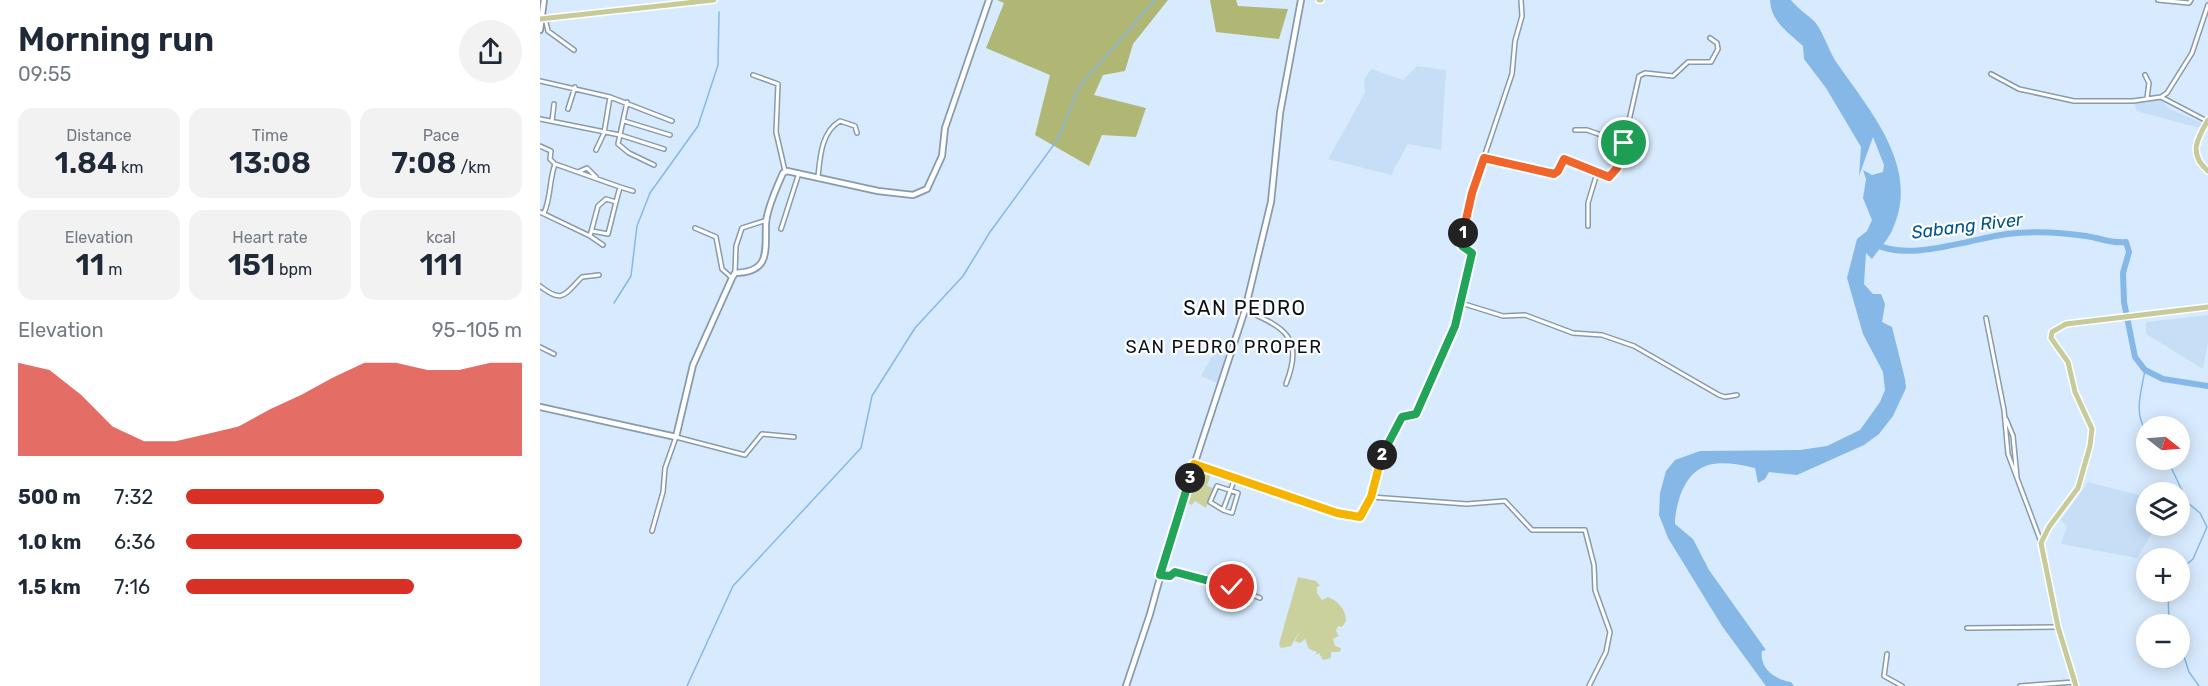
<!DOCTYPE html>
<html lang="en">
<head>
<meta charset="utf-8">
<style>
  :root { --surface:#fff; --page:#f2f2f3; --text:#1f2937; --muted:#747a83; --accent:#d93025 }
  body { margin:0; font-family:Rubik,sans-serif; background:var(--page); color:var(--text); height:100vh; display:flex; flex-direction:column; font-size:22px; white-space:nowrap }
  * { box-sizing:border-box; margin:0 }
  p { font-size:20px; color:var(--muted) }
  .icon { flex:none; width:33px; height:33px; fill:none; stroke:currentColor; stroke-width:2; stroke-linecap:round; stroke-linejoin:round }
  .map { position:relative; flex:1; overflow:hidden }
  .drawer { display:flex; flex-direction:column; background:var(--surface); width:540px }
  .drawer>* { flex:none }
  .needle { width:39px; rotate:107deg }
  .buttons { position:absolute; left:1596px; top:416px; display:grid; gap:12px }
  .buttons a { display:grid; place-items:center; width:54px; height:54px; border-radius:50%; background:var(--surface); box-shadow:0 3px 15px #0003; font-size:30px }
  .pin { position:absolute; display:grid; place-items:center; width:51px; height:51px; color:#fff; margin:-26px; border:3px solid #fff; border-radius:50%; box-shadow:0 2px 6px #0007 }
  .km { position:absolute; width:30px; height:30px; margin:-15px; border-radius:50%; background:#222; color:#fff; font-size:16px; line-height:30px; text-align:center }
  .round { display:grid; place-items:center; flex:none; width:63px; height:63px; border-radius:32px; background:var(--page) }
  .head { display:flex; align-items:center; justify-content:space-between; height:102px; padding:0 18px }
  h1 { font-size:33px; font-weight:600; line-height:45px }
  .figures { display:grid; grid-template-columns:repeat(3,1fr); gap:9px; height:102px; padding:6px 18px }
  .figures div { display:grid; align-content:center; border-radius:15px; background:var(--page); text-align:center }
  .figures b { font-size:30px; font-weight:600 }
  .figures small { font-size:16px; font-weight:400 }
  .figures p { font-size:16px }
  .chart { height:168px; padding:12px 18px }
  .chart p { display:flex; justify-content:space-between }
  .chart svg { width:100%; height:108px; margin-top:6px; fill:var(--accent); opacity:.7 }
  ul { padding:0 18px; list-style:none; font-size:20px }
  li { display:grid; grid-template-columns:96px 72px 1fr; align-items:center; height:45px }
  li i { height:15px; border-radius:8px; background:var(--accent) }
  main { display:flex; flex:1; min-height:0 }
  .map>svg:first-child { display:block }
  .built { fill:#c6dff7 }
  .green { fill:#cad19d }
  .forest { fill:#b0b775 }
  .water { fill:#85b8e7 }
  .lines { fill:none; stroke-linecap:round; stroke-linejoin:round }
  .stream { stroke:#85b8e7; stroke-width:1.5 }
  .river { stroke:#85b8e7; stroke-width:6 }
  .street-casing { stroke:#889aac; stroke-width:6 }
  .secondary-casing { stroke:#889aac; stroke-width:8 }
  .primary-casing { stroke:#fff; stroke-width:8 }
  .street { stroke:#fff; stroke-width:3 }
  .secondary { stroke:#fff; stroke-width:4.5 }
  .primary { stroke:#c7cb9a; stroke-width:5 }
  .split-1-casing { stroke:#fff; stroke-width:12 }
  .split-2-casing { stroke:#fff; stroke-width:12 }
  .split-3-casing { stroke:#fff; stroke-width:12 }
  .split-4-casing { stroke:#fff; stroke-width:12 }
  .split-1 { stroke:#f0652b; stroke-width:8 }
  .split-2 { stroke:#22a559; stroke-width:8 }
  .split-3 { stroke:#f5b400; stroke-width:8 }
  .split-4 { stroke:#22a559; stroke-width:8 }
  .labels { text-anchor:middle; stroke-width:4.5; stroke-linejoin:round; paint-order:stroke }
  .water-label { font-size:18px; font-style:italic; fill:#00558f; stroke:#fff }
  .neighbourhood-label { font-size:18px; letter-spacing:1.5px; fill:#0a1016; stroke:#fff }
  .quarter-label { font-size:20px; letter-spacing:1.5px; fill:#0a1016; stroke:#fff }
</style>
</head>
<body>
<main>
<section class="drawer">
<div class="head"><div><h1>Morning run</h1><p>09:55</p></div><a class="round"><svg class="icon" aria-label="share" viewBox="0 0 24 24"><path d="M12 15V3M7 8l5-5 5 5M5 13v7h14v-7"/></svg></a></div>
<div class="figures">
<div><p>Distance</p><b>1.84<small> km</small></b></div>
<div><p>Time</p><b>13:08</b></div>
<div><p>Pace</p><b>7:08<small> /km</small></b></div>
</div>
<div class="figures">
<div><p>Elevation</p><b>11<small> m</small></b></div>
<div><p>Heart rate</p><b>151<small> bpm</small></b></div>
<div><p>kcal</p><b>111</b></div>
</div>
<div class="chart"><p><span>Elevation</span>95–105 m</p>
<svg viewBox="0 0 160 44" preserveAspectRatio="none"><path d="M0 44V6L10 9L20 19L30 32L40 38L50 38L60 35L70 32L80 25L90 19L100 12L110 6L120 6L130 9L140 9L150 6L160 6V44z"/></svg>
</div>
<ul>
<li><b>500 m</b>7:32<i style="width:59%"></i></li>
<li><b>1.0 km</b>6:36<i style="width:100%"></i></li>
<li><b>1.5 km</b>7:16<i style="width:68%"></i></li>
</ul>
</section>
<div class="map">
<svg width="1668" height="686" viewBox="0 0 1668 686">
  <rect width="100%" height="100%" fill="#d8ebfe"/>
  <!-- built -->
  <path class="built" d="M877 66 906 70 901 150 868 144 851 175 788 159 825 93 824 80 831 69 863 80Z
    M1619 98 1630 109 1662 123 1660 128 1596 111 1595 101Z
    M1668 315V342L1663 369 1606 334V322Z
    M674 352 688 355 679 384 661 376Z
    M1548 482 1606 497V525H1617L1597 558 1521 544 1527 526 1521 520Z"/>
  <!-- green -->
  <path class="green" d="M656 465 672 471 667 486 673 488 666 508 655 501 652 505 643 501 647 489 651 491 653 487 649 485Z
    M758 577 776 581 780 586 777 587V593L782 600 788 597C798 601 806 609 806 621L802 627 798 626 796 631 799 636 793 639 795 646 801 648 800 652H791V658L783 660 779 653 775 655 777 652 769 649 765 639 760 643 755 641 761 629 751 646 741 648 739 644Z"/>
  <!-- forest -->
  <path class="forest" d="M457 0H628L593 44 585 71 563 75 554 95 606 108 596 137 562 135 549 166 495 135 510 75 446 48 464 3Z
    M670 0H696L698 6 748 9 739 39 676 32Z"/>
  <!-- water -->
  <path class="water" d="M1230 0H1251C1258 9 1267 14 1275 22 1285 35 1289 53 1299 66 1331 112 1380 168 1353 228 1349 239 1339 249 1332 259L1326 253 1324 284 1333 294H1341L1345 304 1342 322 1352 327 1365 379 1366 388 1353 416 1339 434 1324 445 1257 475 1229 472 1225 479 1218 483 1215 468C1180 460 1154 458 1140 496 1137 506 1135 514 1135 524L1153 539 1169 570 1226 650 1222 651C1219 669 1236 680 1251 682L1254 686H1226L1223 682 1182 626 1128 538 1119 515 1120 493 1126 471 1135 460 1160 451 1260 450 1287 446 1320 430 1340 402 1345 390 1343 372 1323 334 1307 278 1317 239 1327 231 1332 220 1323 198 1326 179 1323 170 1332 175 1343 172 1344 165 1333 137 1319 176 1321 147 1286 88 1264 59 1263 46C1248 32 1231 22 1230 0Z"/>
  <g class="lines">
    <!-- stream -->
    <path class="stream" d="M74 303 91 276 97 226 110 193 158 126 178 65 179 12
      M1605 370C1602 389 1593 414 1606 430
      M1627 459 1648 503 1660 513 1667 527 1653 559 1640 570
      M1628 591 1629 624
      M1640 644 1649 672 1659 686
      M147 686 193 586 321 448 332 396 375 328 423 276 450 232 518 139 539 87 615 0"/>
    <!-- river -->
    <path class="river" d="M1335 244C1369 262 1430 239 1467 234 1492 231 1520 232 1546 236 1560 238 1572 244 1586 242L1589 252 1583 273 1584 302 1595 357 1605 370 1623 379 1668 386"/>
    <defs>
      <path id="street" d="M1618 0 1649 3 1651 0
        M5 18 8 31 34 50
        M1451 74 1479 89 1534 101H1593L1621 97 1667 121
        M213 75 238 84 236 132 245 171
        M1605 75 1609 83 1607 98
        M0 81 70 97 132 121
        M1621 97 1627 93 1652 53 1668 5
        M87 102 78 144 89 153 114 165
        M28 109 35 87
        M0 119 80 135 124 149
        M12 121 14 104
        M84 121 130 135
        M1084 143 1099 76 1105 73 1133 76 1148 62H1171L1178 49 1177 43 1170 38
        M0 146 11 151 10 159 15 164 80 187 76 202 66 199 58 206 50 236 0 212
        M56 150 64 133 70 97
        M944 158 1014 174 1018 171 1024 159 1064 177 1072 175 1084 143 1047 130H1035
        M38 172 47 168 56 177
        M278 177C280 158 281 132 300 121L315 126 317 133
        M80 187 93 191
        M4 213C11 198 9 181 15 164
        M1048 226V203L1057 173
        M155 228 176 237 182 269 192 278
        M241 229 259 173
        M52 231 68 234 76 202
        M50 236 63 245
        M195 273 196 246 202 228 227 220
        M0 286C23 304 24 295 42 277L59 275
        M921 303 963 316 985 315 1033 333 1062 335 1094 346 1179 395 1185 397 1197 395
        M705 310C745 328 764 337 746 384
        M1446 318 1464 410 1468 454 1501 542
        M0 347 14 354
        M1466 419 1473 436 1477 477
        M655 464 797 513 820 517 825 513 842 453 862 417 876 414 915 326 932 253 922 246 932 193 972 74 975 41 982 16 981 0
        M831 497 927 504 965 501 992 530H1045L1054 565 1055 590 1070 632 1066 652 1049 686
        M683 510 692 513 698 493 677 486 670 502 683 510 695 478
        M112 531 123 492 125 468 136 437 205 455 222 434 254 437
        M620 575 630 576 635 572 692 587 720 598
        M1427 628 1518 627
        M1347 654 1344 676 1362 686
        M1480 686 1535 682"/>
      <path id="secondary" d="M0 30 4 0
        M0 407 136 437 153 365 192 278 195 273C231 272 225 251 226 223 227 208 237 187 243 173L247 171 338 191 373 195 387 189 402 156 405 128 449 0
        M586 686 610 614 635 523 705 310 731 202 740 113 761 0"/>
      <path id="primary" d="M779 0H781
        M0 19 174 0
        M1668 120C1657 139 1648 154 1668 171
        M1536 686 1518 627 1501 543 1509 527 1538 488 1550 446 1552 429 1535 392 1528 362 1511 338 1512 332 1526 324 1668 307"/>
    </defs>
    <!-- street casing -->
    <use href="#street" class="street-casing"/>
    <!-- secondary casing -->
    <use href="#secondary" class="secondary-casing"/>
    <!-- primary casing -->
    <use href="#primary" class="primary-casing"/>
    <!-- street -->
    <use href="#street" class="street"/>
    <!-- secondary -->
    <use href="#secondary" class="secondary"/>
    <!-- primary -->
    <use href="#primary" class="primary"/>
  </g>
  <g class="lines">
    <defs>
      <path id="split-1" d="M923 233 932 193 944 158 1014 174 1018 171 1024 159 1069 177 1077 168 1084 143"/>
      <path id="split-2" d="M842 455 862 417 876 414 915 326 932 253 922 246 923 233"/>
      <path id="split-3" d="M650 478 654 464 797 513 820 517 831 497 842 455"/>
      <path id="split-4" d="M650 478 620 575 630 576 635 572 692 587"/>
    </defs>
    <!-- split-1 casing -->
    <use href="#split-1" class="split-1-casing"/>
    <!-- split-2 casing -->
    <use href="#split-2" class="split-2-casing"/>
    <!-- split-3 casing -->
    <use href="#split-3" class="split-3-casing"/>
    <!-- split-4 casing -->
    <use href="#split-4" class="split-4-casing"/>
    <!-- split-1 -->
    <use href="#split-1" class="split-1"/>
    <!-- split-2 -->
    <use href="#split-2" class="split-2"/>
    <!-- split-3 -->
    <use href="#split-3" class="split-3"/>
    <!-- split-4 -->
    <use href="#split-4" class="split-4"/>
  </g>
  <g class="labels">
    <!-- water labels -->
    <g class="water-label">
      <text transform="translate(1427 226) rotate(-7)" y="6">Sabang River</text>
    </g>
    <!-- neighbourhood labels -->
    <g class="neighbourhood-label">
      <text x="684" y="353">SAN PEDRO PROPER</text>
    </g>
    <!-- quarter labels -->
    <g class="quarter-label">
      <text x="705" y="315">SAN PEDRO</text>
    </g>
  </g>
</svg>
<div class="buttons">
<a><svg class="needle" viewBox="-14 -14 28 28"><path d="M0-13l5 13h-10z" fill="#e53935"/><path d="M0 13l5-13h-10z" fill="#747a83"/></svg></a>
<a><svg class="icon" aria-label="layers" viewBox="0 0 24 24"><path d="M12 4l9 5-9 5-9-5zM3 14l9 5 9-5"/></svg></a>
<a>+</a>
<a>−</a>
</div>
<div class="pin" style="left:1084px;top:143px;background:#1e9e55"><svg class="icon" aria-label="arrive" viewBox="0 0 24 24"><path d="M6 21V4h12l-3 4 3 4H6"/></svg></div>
<div class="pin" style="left:692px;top:587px;background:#d93025"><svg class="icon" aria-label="check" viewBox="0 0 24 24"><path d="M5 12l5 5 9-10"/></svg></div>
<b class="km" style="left:923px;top:233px">1</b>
<b class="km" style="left:842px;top:455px">2</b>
<b class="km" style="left:650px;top:478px">3</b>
</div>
</main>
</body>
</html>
